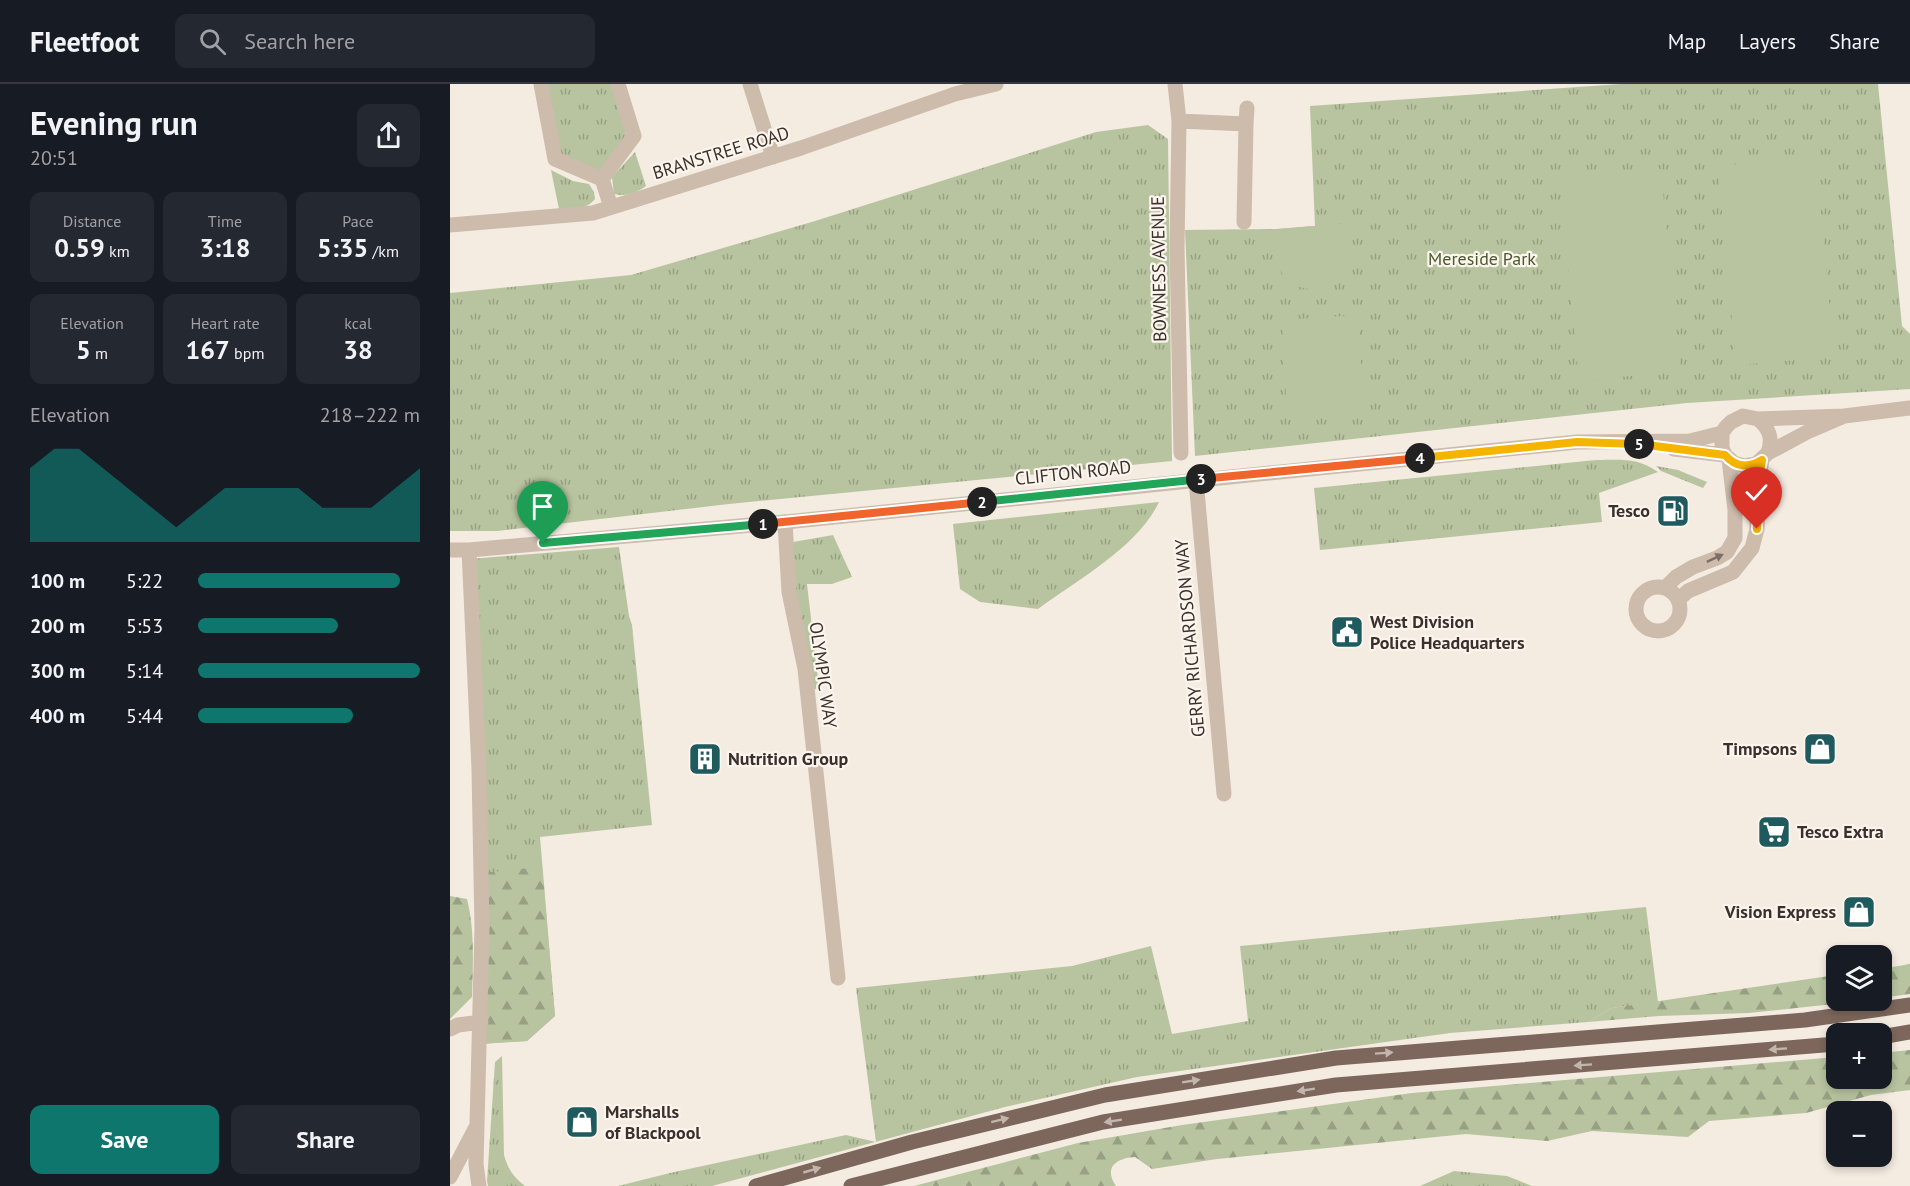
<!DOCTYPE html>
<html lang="en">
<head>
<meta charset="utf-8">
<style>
  :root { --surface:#171b24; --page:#242831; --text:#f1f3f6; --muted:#9ea1a6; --line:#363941; --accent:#0f766e }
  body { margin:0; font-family:"PT Sans",sans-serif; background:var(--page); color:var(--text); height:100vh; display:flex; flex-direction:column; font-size:22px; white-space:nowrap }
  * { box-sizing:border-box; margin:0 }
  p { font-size:20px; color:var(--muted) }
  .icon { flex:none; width:33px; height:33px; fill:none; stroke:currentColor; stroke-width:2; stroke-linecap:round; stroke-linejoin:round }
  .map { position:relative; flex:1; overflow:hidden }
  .details { display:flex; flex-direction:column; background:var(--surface); width:450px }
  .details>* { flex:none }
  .controls { position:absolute; left:1376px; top:861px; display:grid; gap:12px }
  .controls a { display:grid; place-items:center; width:66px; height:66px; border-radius:12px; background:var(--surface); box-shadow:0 3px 9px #0003; font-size:30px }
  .pin { position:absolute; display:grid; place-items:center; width:51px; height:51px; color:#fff; margin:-62px -26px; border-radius:50% 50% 50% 0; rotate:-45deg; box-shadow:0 0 6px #0007 }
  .pin .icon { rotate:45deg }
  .km { position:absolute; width:30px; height:30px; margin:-15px; border-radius:50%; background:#222; color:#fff; font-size:16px; line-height:30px; text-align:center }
  .round { display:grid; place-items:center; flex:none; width:63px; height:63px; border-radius:12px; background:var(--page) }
  .headline { display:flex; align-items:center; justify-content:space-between; height:102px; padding:0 30px }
  h1 { font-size:33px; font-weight:800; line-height:45px }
  .figures { display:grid; grid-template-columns:repeat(3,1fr); gap:9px; height:102px; padding:6px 30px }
  .figures div { display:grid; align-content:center; border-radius:12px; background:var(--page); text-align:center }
  .figures b { font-size:26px; font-weight:800 }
  .figures small { font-size:16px; font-weight:400 }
  .figures p { font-size:16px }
  .chart { height:168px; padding:12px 30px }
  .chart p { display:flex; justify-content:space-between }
  .chart svg { width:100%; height:108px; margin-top:6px; fill:var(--accent); opacity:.7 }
  .action { display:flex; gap:12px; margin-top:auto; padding:12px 30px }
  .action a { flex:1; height:69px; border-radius:12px; background:var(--accent); color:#fff; font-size:24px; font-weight:800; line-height:69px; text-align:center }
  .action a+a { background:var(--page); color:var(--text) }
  ul { padding:0 30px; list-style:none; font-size:20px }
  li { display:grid; grid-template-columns:96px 72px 1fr; align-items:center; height:45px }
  li i { height:15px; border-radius:8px; background:var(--accent) }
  header { display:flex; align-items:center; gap:36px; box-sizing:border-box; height:84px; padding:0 30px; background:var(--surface); border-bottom:2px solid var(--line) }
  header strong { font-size:28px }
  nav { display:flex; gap:33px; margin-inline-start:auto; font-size:21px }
  .search { width:420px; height:54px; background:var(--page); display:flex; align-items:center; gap:15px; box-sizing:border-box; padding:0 21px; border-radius:12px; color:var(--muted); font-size:22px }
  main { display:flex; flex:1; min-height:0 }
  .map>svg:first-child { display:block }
  .grass { fill:url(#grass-tufts) }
  .forest { fill:url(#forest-firs) }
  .pitch { fill:#b8c4a0 }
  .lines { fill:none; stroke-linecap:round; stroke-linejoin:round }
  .minor { stroke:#cdbbac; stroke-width:15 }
  .tertiary { stroke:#cdbbac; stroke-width:15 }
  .primary { stroke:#7d675c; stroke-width:15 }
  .oneway { fill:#7d6f65 }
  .oneway2 { fill:#c2b5ac }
  .split-1-casing { stroke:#fff; stroke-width:12 }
  .split-2-casing { stroke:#fff; stroke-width:12 }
  .split-3-casing { stroke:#fff; stroke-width:12 }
  .split-4-casing { stroke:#fff; stroke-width:12 }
  .split-5-casing { stroke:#fff; stroke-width:12 }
  .split-6-casing { stroke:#fff; stroke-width:12 }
  .split-1 { stroke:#22a559; stroke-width:8 }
  .split-2 { stroke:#f0652b; stroke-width:8 }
  .split-3 { stroke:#22a559; stroke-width:8 }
  .split-4 { stroke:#f0652b; stroke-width:8 }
  .split-5 { stroke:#f5b400; stroke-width:8 }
  .split-6 { stroke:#f5b400; stroke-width:8 }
  .labels { text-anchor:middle; stroke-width:4.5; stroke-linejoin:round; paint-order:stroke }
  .street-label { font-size:18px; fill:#3b302b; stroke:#fbf5ee }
  .park-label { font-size:18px; fill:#4a5a2e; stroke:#fbf5ee }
  .poi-label { font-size:18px; font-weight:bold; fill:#3b302b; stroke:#fbf5ee; text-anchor:start }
</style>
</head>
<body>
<header>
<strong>Fleetfoot</strong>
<div class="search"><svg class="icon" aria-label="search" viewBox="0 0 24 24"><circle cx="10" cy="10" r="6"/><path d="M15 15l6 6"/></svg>Search here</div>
<nav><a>Map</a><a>Layers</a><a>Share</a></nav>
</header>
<main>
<section class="details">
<div class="headline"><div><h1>Evening run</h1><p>20:51</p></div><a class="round"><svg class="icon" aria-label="share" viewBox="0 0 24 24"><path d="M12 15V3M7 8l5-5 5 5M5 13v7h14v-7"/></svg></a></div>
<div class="figures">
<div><p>Distance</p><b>0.59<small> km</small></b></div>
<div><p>Time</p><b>3:18</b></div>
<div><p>Pace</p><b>5:35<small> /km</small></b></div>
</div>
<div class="figures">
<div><p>Elevation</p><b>5<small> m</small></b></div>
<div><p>Heart rate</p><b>167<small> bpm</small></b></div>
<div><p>kcal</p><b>38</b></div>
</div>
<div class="chart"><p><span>Elevation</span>218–222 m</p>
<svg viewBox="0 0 160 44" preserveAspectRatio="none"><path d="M0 44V14L10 6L20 6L30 14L40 22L50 30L60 38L70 30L80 22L90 22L100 22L110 22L120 30L130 30L140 30L150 22L160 14V44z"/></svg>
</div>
<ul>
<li><b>100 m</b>5:22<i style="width:91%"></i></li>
<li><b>200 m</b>5:53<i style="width:63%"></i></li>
<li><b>300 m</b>5:14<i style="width:100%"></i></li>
<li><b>400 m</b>5:44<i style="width:70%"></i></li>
</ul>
<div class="action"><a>Save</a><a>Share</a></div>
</section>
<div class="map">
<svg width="1460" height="1102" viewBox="0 0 1460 1102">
  <defs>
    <pattern id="grass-tufts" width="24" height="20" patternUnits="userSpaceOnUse" patternTransform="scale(1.5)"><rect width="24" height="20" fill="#b8c4a0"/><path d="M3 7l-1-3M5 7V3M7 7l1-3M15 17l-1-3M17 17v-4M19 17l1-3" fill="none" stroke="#97a083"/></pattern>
    <pattern id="forest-firs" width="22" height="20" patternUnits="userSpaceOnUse" patternTransform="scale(1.5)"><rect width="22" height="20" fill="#b8c4a0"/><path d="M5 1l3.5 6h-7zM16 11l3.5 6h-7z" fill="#97a083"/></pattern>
  </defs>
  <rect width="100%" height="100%" fill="#f4ebe1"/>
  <!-- grass -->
  <path class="grass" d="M91 0H168L184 52 152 95 105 75Z
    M1171 0H1428L1452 242 1460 250V305L1237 319 745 372 735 146 827 145 865 142 860 22Z
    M698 41 718 55 722 377 279 420 47 447H0V209L181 191 365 137 646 48Z
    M185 68 196 102C186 109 176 113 164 110L162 93Z
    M101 86 123 97 139 100 144 108 145 115C137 126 121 125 109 125Z
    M1146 376C1170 376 1187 373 1208 388L1149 409 1152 438 870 466 864 404Z
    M1206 382 1228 386 1257 398 1253 404 1211 387Z
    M709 418C688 463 627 496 588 525L530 518 510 505 503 440Z
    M383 451 402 493 382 500H357L369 604 362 606 343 498V458Z
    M169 463 179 532 182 541 202 741 90 753 105 932 77 957 30 960 20 475Z
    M1196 823 1208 918 1162 924 1138 938 1000 949 687 993 555 1023 262 1102H168L220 1089 396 1051 426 1058 406 904 622 882 701 862 722 950 798 937 790 862Z
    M52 972 54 1071C58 1085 63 1093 75 1102H38L37 1097 45 978Z
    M1004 1087 1057 1092 1082 1102H970Z"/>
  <!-- forest -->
  <path class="forest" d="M92 783 105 932 77 957 30 960 31 789Z
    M0 812 17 815C25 847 23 880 22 913L0 935Z
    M1460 880V910L1431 914V885Z
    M1386 891V916L1411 917 1299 929 1209 932 1138 938 1162 924Z
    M1460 966V1006L1421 1011 1356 1029 1259 1037 1238 1053 1142 1047 1097 1057 1016 1050 767 1075 702 1085 685 1073C667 1074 653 1083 666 1102H464L628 1059 732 1041 962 1009 1386 973V994H1431V969Z"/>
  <!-- pitch -->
  <path class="pitch" d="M1366 73 1384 273 1286 281 1268 82Z
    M1211 85 1230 287 1129 297 1110 95Z
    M900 139C902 153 905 167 900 180 889 209 845 215 830 186 824 174 827 157 827 145Z
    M908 231 914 330 837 334 832 236Z"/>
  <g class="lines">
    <!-- minor -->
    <path class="minor" d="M91 0 105 75 152 95
      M300 0 323 73
      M725 0 729 37 727 164 731 369
      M729 37 796 40 794 138
      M796 40 797 24
      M161 123 152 95 184 52 168 0
      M0 141 143 129 351 64 505 10 546 0
      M746 396 774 710
      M335 438 339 508 355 585 388 894
      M1186 525a22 22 0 1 1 44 0a22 22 0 1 1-44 0Z
      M1215 504 1226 493 1243 483 1267 474 1277 468 1285 454V426L1279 375
      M1228 516 1238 507 1283 488 1302 464 1307 445 1308 400 1312 376"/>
    <!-- tertiary -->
    <path class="tertiary" d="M1394 332 1359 347 1318 369 1306 380 1294 382 1284 379 1275 371 1272 364V349L1276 343 1281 338 1293 332 1308 335 1394 332 1460 324
      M1308 335C1320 345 1323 355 1318 369
      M1224 365 1275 371
      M0 466H19L335 438 1127 358 1240 357 1272 349
      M19 466 29 685 32 844 26 1080 29 1102
      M0 945 8 941 31 938
      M0 1093 25 1045"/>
    <!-- primary -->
    <path class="primary" d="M1431 953 1460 948
      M306 1102 462 1058 655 1011 886 974 1355 936 1460 921
      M401 1102 653 1038 886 1001 1386 960"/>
  </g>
  <!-- one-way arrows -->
  <defs><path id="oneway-solid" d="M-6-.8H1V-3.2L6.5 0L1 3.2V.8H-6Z" transform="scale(1.5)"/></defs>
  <use class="oneway" href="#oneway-solid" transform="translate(1265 474) rotate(-25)"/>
  <g class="oneway2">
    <use href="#oneway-solid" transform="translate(1328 965) rotate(176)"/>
    <use href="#oneway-solid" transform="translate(934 969) rotate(-4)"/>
    <use href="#oneway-solid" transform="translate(1133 981) rotate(176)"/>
    <use href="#oneway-solid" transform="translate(741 997) rotate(-9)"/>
    <use href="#oneway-solid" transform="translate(856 1006) rotate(171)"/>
    <use href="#oneway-solid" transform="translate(550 1036) rotate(-14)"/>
    <use href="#oneway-solid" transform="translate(663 1037) rotate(171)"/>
    <use href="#oneway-solid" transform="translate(362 1086) rotate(-16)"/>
  </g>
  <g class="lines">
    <defs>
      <path id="split-1" d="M93 459 313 440"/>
      <path id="split-2" d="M313 440 532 418"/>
      <path id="split-3" d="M532 418 751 395"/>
      <path id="split-4" d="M751 395 970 374"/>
      <path id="split-5" d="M970 374 1127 358 1189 360"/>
      <path id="split-6" d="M1189 360 1275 371C1286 384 1299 384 1312 376L1308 400 1307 445"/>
    </defs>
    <!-- split-1 casing -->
    <use href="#split-1" class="split-1-casing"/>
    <!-- split-2 casing -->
    <use href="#split-2" class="split-2-casing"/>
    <!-- split-3 casing -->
    <use href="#split-3" class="split-3-casing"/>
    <!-- split-4 casing -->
    <use href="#split-4" class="split-4-casing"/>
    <!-- split-5 casing -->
    <use href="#split-5" class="split-5-casing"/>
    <!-- split-6 casing -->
    <use href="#split-6" class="split-6-casing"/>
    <!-- split-1 -->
    <use href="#split-1" class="split-1"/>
    <!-- split-2 -->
    <use href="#split-2" class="split-2"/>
    <!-- split-3 -->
    <use href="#split-3" class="split-3"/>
    <!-- split-4 -->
    <use href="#split-4" class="split-4"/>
    <!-- split-5 -->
    <use href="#split-5" class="split-5"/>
    <!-- split-6 -->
    <use href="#split-6" class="split-6"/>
  </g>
  <!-- icons -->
  <defs>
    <symbol id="fuel-square" viewBox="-11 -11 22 22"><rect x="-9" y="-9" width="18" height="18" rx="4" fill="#1f5a5e" stroke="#fbf5ee"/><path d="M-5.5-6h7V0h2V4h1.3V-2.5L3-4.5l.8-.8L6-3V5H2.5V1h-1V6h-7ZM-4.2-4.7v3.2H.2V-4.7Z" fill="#fff"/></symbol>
    <symbol id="civic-square" viewBox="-11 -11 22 22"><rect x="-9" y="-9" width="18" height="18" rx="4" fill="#1f5a5e" stroke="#fbf5ee"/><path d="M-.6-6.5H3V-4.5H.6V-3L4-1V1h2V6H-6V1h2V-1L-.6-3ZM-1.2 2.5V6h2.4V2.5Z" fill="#fff"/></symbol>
    <symbol id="shop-square" viewBox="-11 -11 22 22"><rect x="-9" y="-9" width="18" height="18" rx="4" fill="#1f5a5e" stroke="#fbf5ee"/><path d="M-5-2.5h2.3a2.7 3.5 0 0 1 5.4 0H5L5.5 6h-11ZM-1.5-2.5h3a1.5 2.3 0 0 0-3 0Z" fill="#fff"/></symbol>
    <symbol id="building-square" viewBox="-11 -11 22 22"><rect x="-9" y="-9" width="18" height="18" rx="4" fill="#1f5a5e" stroke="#fbf5ee"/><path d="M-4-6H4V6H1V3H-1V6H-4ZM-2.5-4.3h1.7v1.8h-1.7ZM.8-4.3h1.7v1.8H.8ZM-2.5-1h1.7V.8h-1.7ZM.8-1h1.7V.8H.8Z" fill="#fff"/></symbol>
    <symbol id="supermarket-square" viewBox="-11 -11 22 22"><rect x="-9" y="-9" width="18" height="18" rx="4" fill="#1f5a5e" stroke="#fbf5ee"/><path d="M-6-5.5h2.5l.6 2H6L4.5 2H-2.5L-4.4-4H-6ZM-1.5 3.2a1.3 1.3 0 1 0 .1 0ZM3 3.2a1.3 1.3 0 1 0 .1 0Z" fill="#fff"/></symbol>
  </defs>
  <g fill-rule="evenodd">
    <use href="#fuel-square" x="1204" y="408" width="38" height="38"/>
    <use href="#civic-square" x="878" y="529" width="38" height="38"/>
    <use href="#shop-square" x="1351" y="646" width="38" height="38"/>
    <use href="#building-square" x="236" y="656" width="38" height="38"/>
    <use href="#supermarket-square" x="1305" y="729" width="38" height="38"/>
    <use href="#shop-square" x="1390" y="809" width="38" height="38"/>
    <use href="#shop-square" x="113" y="1019" width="38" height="38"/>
  </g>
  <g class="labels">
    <!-- street labels -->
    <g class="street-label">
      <text transform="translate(271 69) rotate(-17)" y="6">BRANSTREE ROAD</text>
      <text transform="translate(709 185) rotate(-91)" y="6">BOWNESS AVENUE</text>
      <text transform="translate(623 389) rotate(-6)" y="6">CLIFTON ROAD</text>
      <text transform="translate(740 554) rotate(-95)" y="6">GERRY RICHARDSON WAY</text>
      <text transform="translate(373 591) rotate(82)" y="6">OLYMPIC WAY</text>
    </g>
    <!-- park labels -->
    <g class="park-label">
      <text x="1032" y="181">Mereside Park</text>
    </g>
    <!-- poi labels -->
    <g class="poi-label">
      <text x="1200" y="433" text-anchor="end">Tesco</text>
      <text x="920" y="544">West Division<tspan x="920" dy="21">Police Headquarters</tspan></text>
      <text x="1347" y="671" text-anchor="end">Timpsons</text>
      <text x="278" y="681">Nutrition Group</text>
      <text x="1347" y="754">Tesco Extra</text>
      <text x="1386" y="834" text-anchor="end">Vision Express</text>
      <text x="155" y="1034">Marshalls<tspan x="155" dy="21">of Blackpool</tspan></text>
    </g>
  </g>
</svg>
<div class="controls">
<a><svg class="icon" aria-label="layers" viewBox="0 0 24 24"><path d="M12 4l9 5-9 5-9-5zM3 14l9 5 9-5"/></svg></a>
<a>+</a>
<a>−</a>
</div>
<div class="pin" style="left:93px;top:459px;background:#1e9e55"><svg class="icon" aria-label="arrive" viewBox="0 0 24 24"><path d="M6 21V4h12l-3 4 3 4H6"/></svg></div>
<div class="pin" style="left:1307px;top:445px;background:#d93025"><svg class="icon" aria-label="check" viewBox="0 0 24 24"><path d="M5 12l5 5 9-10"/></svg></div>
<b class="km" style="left:313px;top:440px">1</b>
<b class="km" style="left:532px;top:418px">2</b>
<b class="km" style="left:751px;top:395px">3</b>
<b class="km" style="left:970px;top:374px">4</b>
<b class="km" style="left:1189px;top:360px">5</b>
</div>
</main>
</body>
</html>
